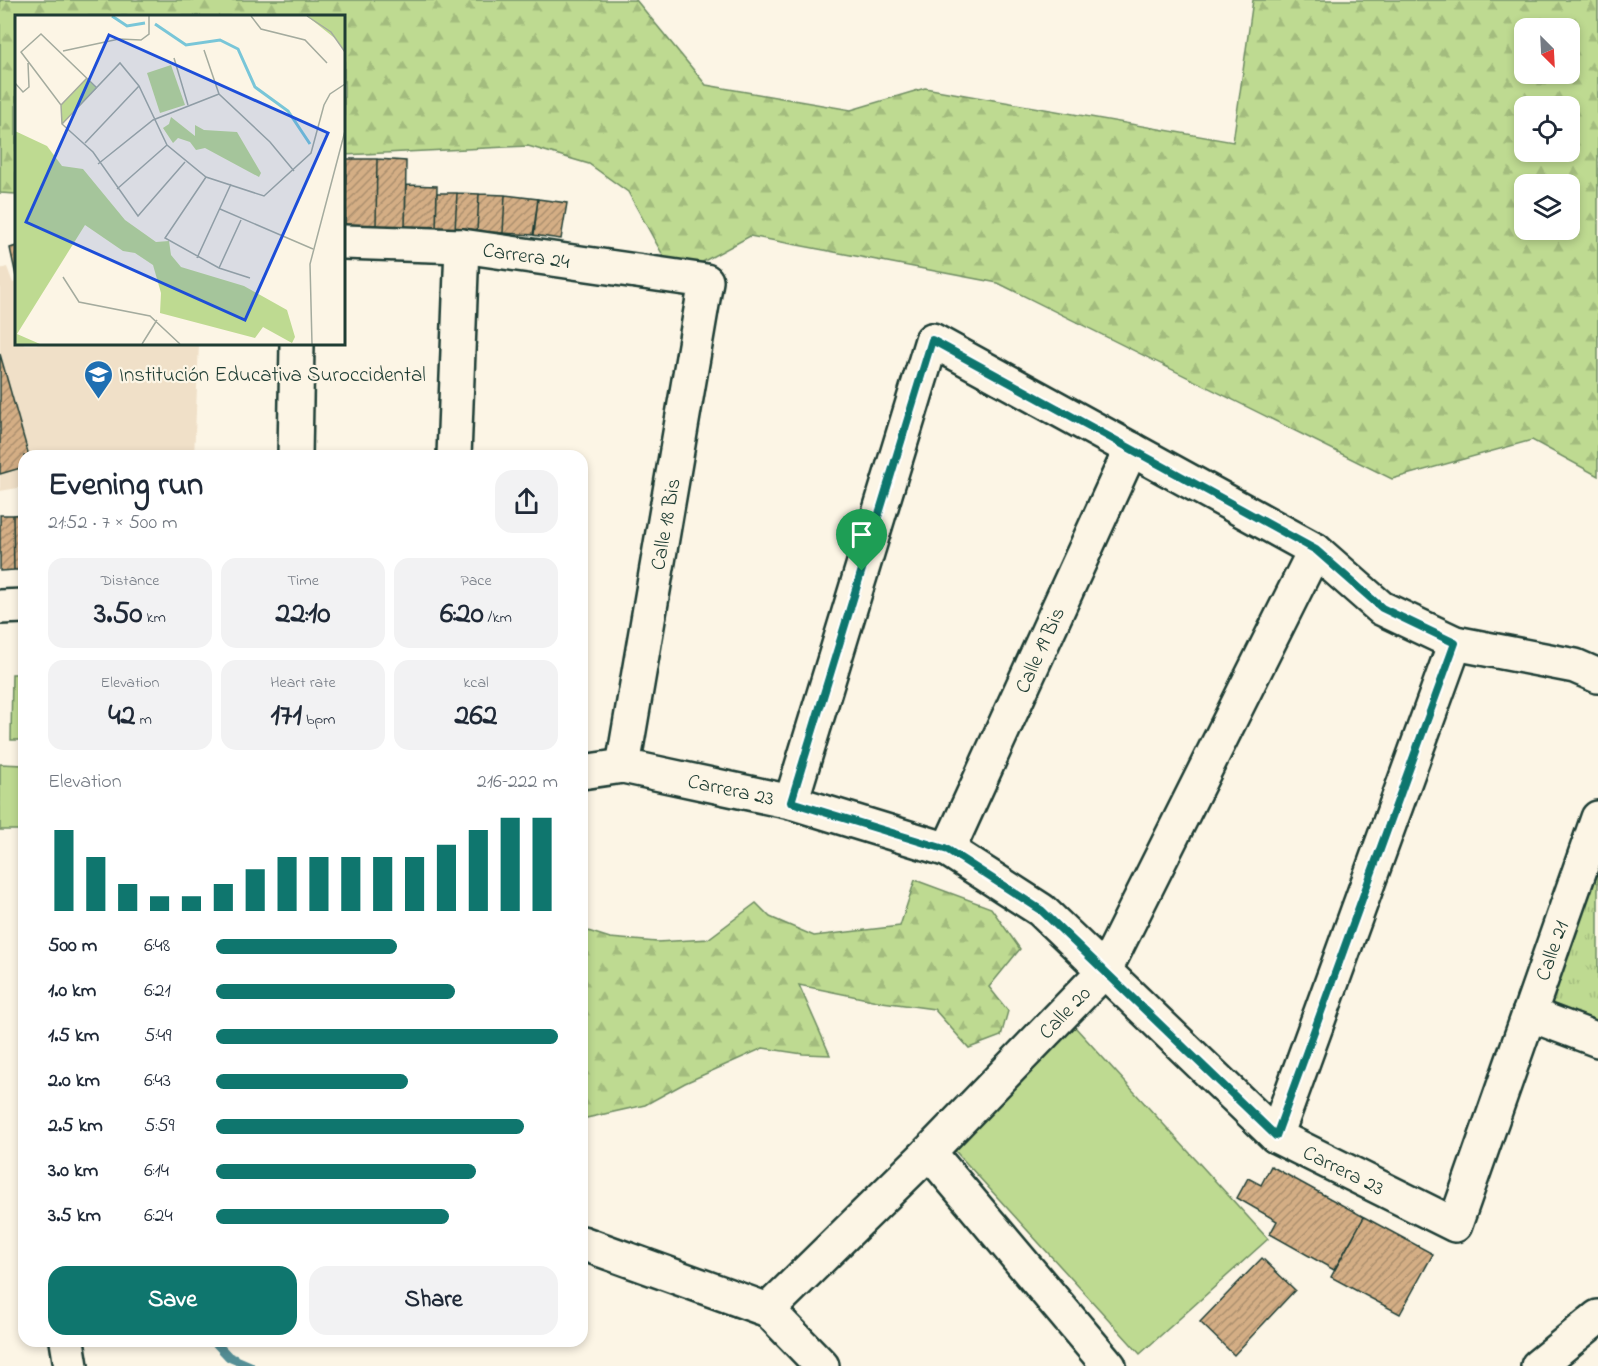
<!DOCTYPE html>
<html lang="en">
<head>
<meta charset="utf-8">
<style>
  :root { --surface:#fff; --page:#f2f2f3; --text:#1f2937; --muted:#747a83; --accent:#0f766e }
  body { margin:0; font-family:"Indie Flower",sans-serif; background:var(--page); color:var(--text); height:100vh; display:flex; flex-direction:column; font-size:22px; white-space:nowrap }
  * { box-sizing:border-box; margin:0 }
  p { font-size:20px; color:var(--muted) }
  .icon { flex:none; width:33px; height:33px; fill:none; stroke:currentColor; stroke-width:2; stroke-linecap:round; stroke-linejoin:round }
  .map { position:relative; flex:1; overflow:hidden }
  .drawer { position:absolute; left:18px; top:450px; width:570px; height:897px; display:flex; flex-direction:column; background:var(--surface); border-radius:18px; box-shadow:0 3px 9px #0003 }
  .drawer>* { flex:none }
  .needle { width:39px; rotate:156deg }
  .controls { position:absolute; left:1514px; top:18px; display:grid; gap:12px }
  .controls a { display:grid; place-items:center; width:66px; height:66px; border-radius:12px; background:var(--surface); box-shadow:0 3px 9px #0003; font-size:30px }
  .pin { position:absolute; display:grid; place-items:center; width:51px; height:51px; color:#fff; margin:-62px -26px; border-radius:50% 50% 50% 0; rotate:-45deg; box-shadow:0 0 6px #0007 }
  .pin .icon { rotate:45deg }
  .round { display:grid; place-items:center; flex:none; width:63px; height:63px; border-radius:18px; background:var(--page) }
  .headline { display:flex; align-items:center; justify-content:space-between; height:102px; padding:0 30px }
  h1 { font-size:33px; font-weight:700; line-height:45px }
  .stats { display:grid; grid-template-columns:repeat(3,1fr); gap:9px; height:102px; padding:6px 30px }
  .stats div { display:grid; align-content:center; border-radius:15px; background:var(--page); text-align:center }
  .stats b { font-size:30px; font-weight:700 }
  .stats small { font-size:16px; font-weight:400 }
  .stats p { font-size:16px }
  .chart { height:168px; padding:12px 30px }
  .chart p { display:flex; justify-content:space-between }
  .chart svg { width:100%; height:108px; margin-top:6px; stroke:var(--accent); stroke-width:6 }
  .action { display:flex; gap:12px; margin-top:auto; padding:12px 30px }
  .action a { flex:1; height:69px; border-radius:18px; background:var(--accent); color:#fff; font-size:24px; font-weight:700; line-height:69px; text-align:center }
  .action a+a { background:var(--page); color:var(--text) }
  ul { padding:0 30px; list-style:none; font-size:20px }
  li { display:grid; grid-template-columns:96px 72px 1fr; align-items:center; height:45px }
  li i { height:15px; border-radius:8px; background:var(--accent) }
  .map>svg:first-child { display:block }
  .built { fill:#f0e0c8 }
  .forest { fill:url(#forest-firs); stroke:#6e8c62; stroke-width:1.5; fill-rule:evenodd }
  .park { fill:url(#park-tufts); stroke:#6e8c62; stroke-width:1.5 }
  .garden { fill:#beda91; stroke:#6e8c62; stroke-width:1.5 }
  .lines { fill:none; stroke-linecap:round; stroke-linejoin:round }
  .stream { stroke:#558f96; stroke-width:9 }
  .building { fill:url(#building-hatch); stroke:#1f3d34; stroke-width:1.5 }
  .minor-casing { stroke:#1f3d34; stroke-width:38 }
  .minor { stroke:#fcf5e5; stroke-width:33 }
  .route-casing { stroke:#fff; stroke-width:12 }
  .route { stroke:#0f766e; stroke-width:8 }
  .labels { text-anchor:middle; stroke-width:4.5; stroke-linejoin:round; paint-order:stroke }
  .street-label { font-size:21px; fill:#1f3d34; stroke:#fcf5e5 }
  .poi-label { font-size:21px; fill:#1f3d34; stroke:#fcf5e5; text-anchor:start }
  .inset-river { fill:none; stroke:#79c6d8; stroke-width:3 }
  .inset-road { fill:none; stroke:#a4ab9e; stroke-width:1.5 }
  .view { fill:#1d4ed8; fill-opacity:0.15; stroke:#1d4ed8; stroke-width:3 }
  .inset-edge { fill:none; stroke:#1f3d34; stroke-width:3 }
</style>
</head>
<body>
<div class="map">
<svg width="1598" height="1366" viewBox="0 0 1598 1366">
  <defs>
    <pattern id="forest-firs" width="22" height="20" patternUnits="userSpaceOnUse" patternTransform="scale(1.5)"><rect width="22" height="20" fill="#beda91"/><path d="M5 1l3.5 6h-7zM16 11l3.5 6h-7z" fill="#a3bc7e"/></pattern>
    <pattern id="park-tufts" width="24" height="20" patternUnits="userSpaceOnUse" patternTransform="scale(1.5)"><rect width="24" height="20" fill="#beda91"/><path d="M3 7l-1-3M5 7V3M7 7l1-3M15 17l-1-3M17 17v-4M19 17l1-3" fill="none" stroke="#a3bc7e"/></pattern>
    <pattern id="building-hatch" width="6" height="6" patternUnits="userSpaceOnUse" patternTransform="scale(1.5)"><rect width="6" height="6" fill="#d4ae85"/><path d="M-1 1l2-2M0 6l6-6M5 7l2-2" fill="none" stroke="#ab8f6e"/></pattern>
  </defs>
  <rect width="100%" height="100%" fill="#fcf5e5"/>
  <filter id="ink" filterUnits="userSpaceOnUse"><feTurbulence type="fractalNoise" baseFrequency=".0167" numOctaves="2"/><feDisplacementMap in="SourceGraphic" scale="12" xChannelSelector="R" yChannelSelector="G"/><feConvolveMatrix kernelMatrix="1 2 1 2 8 2 1 2 1" color-interpolation-filters="sRGB"/></filter>
  <g filter="url(#ink)">
    <!-- built -->
    <path class="built" d="M7 267 13 283 16 282V344H199L194 456H24V487L0 491V269Z"/>
    <!-- forest -->
    <path class="forest" d="M0 0H636L706 85 851 110 925 88 1233 142 1253 0H1598V476L1532 440 1392 479 998 283 750 236 675 277 628 192 589 164 528 146 344 155V16H16V194L0 193ZM1524 28H1569V74H1524ZM1524 106H1569V152H1524ZM1524 184H1569V230H1524Z
      M915 880 991 908 1020 949 989 987 1008 1011 1001 1036 969 1048 934 1009 882 1002 799 985 830 1055 803 1054 763 1048 685 1083 645 1105 582 1119V929L610 938 657 942 708 939 756 903 770 917 814 936 900 926Z"/>
    <!-- park -->
    <path class="park" d="M1598 818V1040L1529 1014Z"/>
    <!-- garden -->
    <path class="garden" d="M12 674H24V740H11Z
      M0 764 24 765V830H0Z
      M1075 1027 1268 1239 1140 1354 948 1143Z"/>
    <g class="lines">
      <!-- stream -->
      <path class="stream" d="M214 1341 229 1357 250 1366"/>
    </g>
    <!-- building -->
    <path class="building" d="M346 159H377L376 228 345 227Z
      M377 159 406 161 405 229 376 228Z
      M406 185 437 186 436 230 405 229Z
      M437 193H457L455 231 436 230Z
      M457 193 479 194 477 231H455Z
      M479 194 505 195 503 233 477 231Z
      M505 195 538 199 534 235 503 233Z
      M538 199 567 203 561 239 533 235Z
      M16 246V276L10 248Z
      M0 354 29 456H24V467L0 474Z
      M24 514V570H14L13 515Z
      M0 515H13L14 570 0 571Z
      M1271 1166 1364 1217 1334 1270 1270 1234 1277 1221 1237 1198 1248 1178 1261 1185Z
      M1364 1217 1433 1254 1400 1314 1331 1277Z
      M1262 1258 1295 1290 1234 1355 1200 1322Z"/>
    <g class="lines">
      <defs>
        <g id="minor">
          <path id="s1" d="M344 242 462 246 706 281 623 766"/>
          <path d="M295 456 297 344"/>
          <path d="M454 456 462 246"/>
          <path d="M0 607 24 606"/>
          <path id="s2" d="M582 772 623 766 791 802 948 850 1041 910 1276 1136 1455 1225 1598 818"/>
          <path d="M791 802 932 340 1315 550 1381 608 1455 643 1575 666 1598 676"/>
          <path id="s3" d="M948 850 1131 449"/>
          <path d="M1529 1014 1598 1040"/>
          <path d="M1276 1136 1455 643"/>
          <path d="M929 1152 1109 1366"/>
          <path d="M582 1243 768 1310 822 1366"/>
          <path id="s4" d="M768 1310 929 1152 1105 970 1315 550"/>
          <path d="M67 1341 71 1366"/>
          <path d="M1538 1366 1598 1317"/>
        </g>
      </defs>
      <!-- minor casing -->
      <use href="#minor" class="minor-casing"/>
      <!-- minor -->
      <use href="#minor" class="minor"/>
    </g>
  </g>
  <g class="lines" filter="url(#ink)">
    <defs>
      <path id="route" d="M932 340 1316 550 1382 608 1455 643 1276 1136 1041 910 948 850 791 802Z"/>
    </defs>
    <!-- route casing -->
    <use href="#route" class="route-casing"/>
    <!-- route -->
    <use href="#route" class="route"/>
  </g>
  <!-- icons -->
  <defs>
    <symbol id="school-pin" viewBox="-11 -11 22 30"><path d="M0 17L-7.5 6A9.5 9.5 0 1 1 7.5 6Z" fill="#1f6fb2" stroke="#fcf5e5"/><path d="M0-5L7-2L0 1L-7-2ZM-4 1L0 2.5L4 1V4Q0 6-4 4Z" fill="#fff"/></symbol>
  </defs>
  <g fill-rule="evenodd">
    <use href="#school-pin" x="82" y="358" width="33" height="45"/>
  </g>
  <g class="labels">
    <!-- street labels -->
    <g class="street-label">
      <text dy="7" stroke="none"><textPath href="#s1" startOffset="183">Carrera 24</textPath></text>
      <text transform="translate(665 524) rotate(-80)" y="7">Calle 18 Bis</text>
      <text dy="7" stroke="none"><textPath href="#s3" startOffset="220">Calle 19 Bis</textPath></text>
      <text dy="7" stroke="none"><textPath href="#s2" startOffset="152">Carrera 23</textPath></text>
      <text dy="7" stroke="none"><textPath href="#s2" startOffset="1305">Calle 21</textPath></text>
      <text dy="7" stroke="none"><textPath href="#s4" startOffset="420">Calle 20</textPath></text>
      <text dy="7" stroke="none"><textPath href="#s2" startOffset="890">Carrera 23</textPath></text>
    </g>
    <!-- poi labels -->
    <g class="poi-label">
      <text x="119" y="381">Institución Educativa Suroccidental</text>
    </g>
  </g>
  <!-- overview -->
  <g transform="translate(15 15)">
    <rect width="330" height="330" fill="#fcf5e5"/>
    <path d="M292 1H330V37L322 25Z" fill="#beda91"/>
    <path d="M156 102 180 121V110L189 115 222 117 246 158 244 162 190 133 181 135 175 127 163 123 158 128 148 113 154 109ZM0 116 32 131 47 151 68 154 110 205 141 227 154 226 156 240 166 252 229 271 272 295 280 322 277 328 248 312 240 323 145 298 146 278 138 250 120 238 108 236 70 210 2 319 25 329H0Z" fill="#beda91"/>
    <path d="M72 63 82 73 47 109 46 90Z" fill="#beda91"/>
    <path d="M156 50 170 90 145 98 132 58Z" fill="#beda91"/>
    <path class="inset-river" d="M97 1 112 11 130 8M140 9 171 30 205 25 223 34 240 72 273 96 295 129"/>
    <path class="inset-road" d="M236 1 246 14 290 25 312 48M292 1 316 17 330 37M189 35 204 79 255 127 279 156M48 36 104 24 126 25 134 19V1M159 43 173 90M0 68 8 77 14 72 13 48M82 73 26 19 6 37 46 90 47 109 78 137 123 201 170 147M46 90 72 63M47 109 105 48 124 71 152 130 191 162 249 181 296 138 309 90 315 79 330 69M70 128 124 71M83 149 138 105 204 79M191 162 150 223 204 253 235 263M102 174 152 130M205 194 298 234M182 243 216 169M204 253 226 205M48 262 64 287 135 301 165 329M127 329 142 305M297 329 295 249 330 116"/>
    <path class="view" d="M94 20 313 118 230 305 11 207Z"/>
    <rect width="330" height="330" class="inset-edge"/>
  </g>
</svg>
<div class="controls">
<a><svg class="needle" viewBox="-14 -14 28 28"><path d="M0-13l5 13h-10z" fill="#e53935"/><path d="M0 13l5-13h-10z" fill="#747a83"/></svg></a>
<a><svg class="icon" aria-label="locate" viewBox="0 0 24 24"><circle cx="12" cy="12" r="6"/><path d="M12 2v4M12 18v4M2 12h4M18 12h4"/></svg></a>
<a><svg class="icon" aria-label="layers" viewBox="0 0 24 24"><path d="M12 4l9 5-9 5-9-5zM3 14l9 5 9-5"/></svg></a>
</div>
<div class="pin" style="left:862px;top:571px;background:#1e9e55"><svg class="icon" aria-label="arrive" viewBox="0 0 24 24"><path d="M6 21V4h12l-3 4 3 4H6"/></svg></div>
<section class="drawer">
<div class="headline"><div><h1>Evening run</h1><p>21:52 · 7 × 500 m</p></div><a class="round"><svg class="icon" aria-label="share" viewBox="0 0 24 24"><path d="M12 15V3M7 8l5-5 5 5M5 13v7h14v-7"/></svg></a></div>
<div class="stats">
<div><p>Distance</p><b>3.50<small> km</small></b></div>
<div><p>Time</p><b>22:10</b></div>
<div><p>Pace</p><b>6:20<small> /km</small></b></div>
</div>
<div class="stats">
<div><p>Elevation</p><b>42<small> m</small></b></div>
<div><p>Heart rate</p><b>171<small> bpm</small></b></div>
<div><p>kcal</p><b>262</b></div>
</div>
<div class="chart"><p><span>Elevation</span>216–222 m</p>
<svg viewBox="0 0 160 44" preserveAspectRatio="none"><path d="M5 44V11M15 44V22M25 44V33M35 44V38M45 44V38M55 44V33M65 44V27M75 44V22M85 44V22M95 44V22M105 44V22M115 44V22M125 44V17M135 44V11M145 44V6M155 44V6"/></svg>
</div>
<ul>
<li><b>500 m</b>6:48<i style="width:53%"></i></li>
<li><b>1.0 km</b>6:21<i style="width:70%"></i></li>
<li><b>1.5 km</b>5:49<i style="width:100%"></i></li>
<li><b>2.0 km</b>6:43<i style="width:56%"></i></li>
<li><b>2.5 km</b>5:59<i style="width:90%"></i></li>
<li><b>3.0 km</b>6:14<i style="width:76%"></i></li>
<li><b>3.5 km</b>6:24<i style="width:68%"></i></li>
</ul>
<div class="action"><a>Save</a><a>Share</a></div>
</section>
</div>
</body>
</html>
